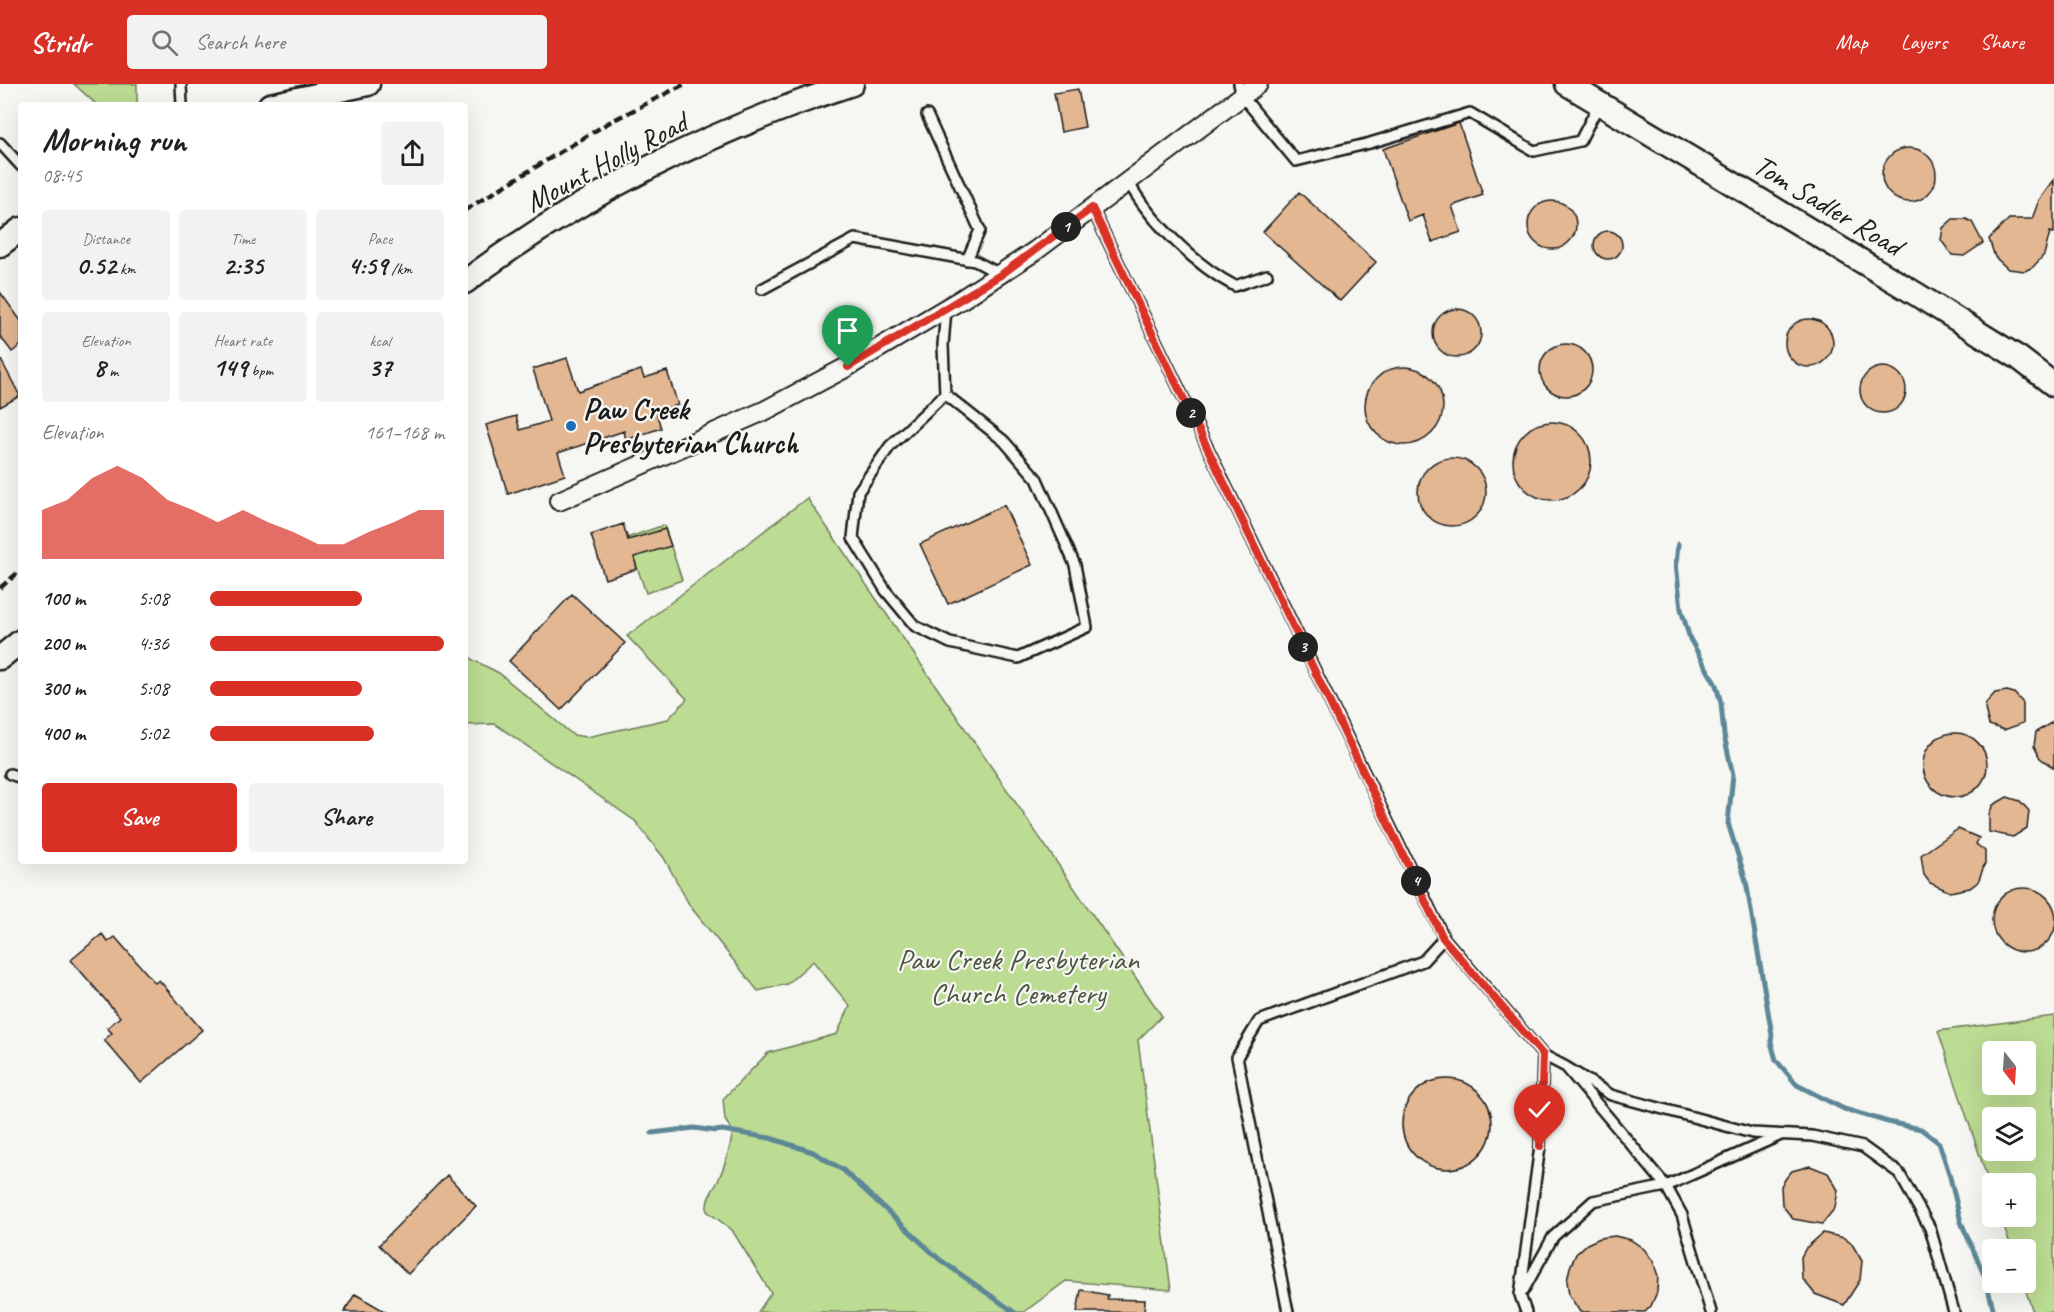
<!DOCTYPE html>
<html lang="en">
<head>
<meta charset="utf-8">
<style>
  :root { --surface:#fff; --page:#f2f2f2; --text:#202124; --muted:#757577; --accent:#d93025 }
  body { margin:0; font-family:Caveat,sans-serif; background:var(--page); color:var(--text); height:100vh; display:flex; flex-direction:column; font-size:22px; white-space:nowrap }
  * { box-sizing:border-box; margin:0 }
  p { font-size:20px; color:var(--muted) }
  .icon { flex:none; width:33px; height:33px; fill:none; stroke:currentColor; stroke-width:2; stroke-linecap:round; stroke-linejoin:round }
  .map { position:relative; flex:1; overflow:hidden }
  .drawer { position:absolute; left:18px; top:18px; width:450px; height:762px; display:flex; flex-direction:column; background:var(--surface); border-radius:6px; box-shadow:0 6px 24px #0002 }
  .drawer>* { flex:none }
  .needle { width:39px; rotate:163deg }
  .tools { position:absolute; left:1982px; top:957px; display:grid; gap:12px }
  .tools a { display:grid; place-items:center; width:54px; height:54px; border-radius:6px; background:var(--surface); box-shadow:0 6px 24px #0002; font-size:30px }
  .pin { position:absolute; display:grid; place-items:center; width:51px; height:51px; color:#fff; margin:-62px -26px; border-radius:50% 50% 50% 0; rotate:-45deg; box-shadow:0 0 6px #0007 }
  .pin .icon { rotate:45deg }
  .km { position:absolute; width:30px; height:30px; margin:-15px; border-radius:50%; background:#222; color:#fff; font-size:16px; line-height:30px; text-align:center }
  .round { display:grid; place-items:center; flex:none; width:63px; height:63px; border-radius:6px; background:var(--page) }
  .summary { display:flex; align-items:center; justify-content:space-between; height:102px; padding:0 24px }
  h1 { font-size:33px; font-weight:700; line-height:45px }
  .metrics { display:grid; grid-template-columns:repeat(3,1fr); gap:9px; height:102px; padding:6px 24px }
  .metrics div { display:grid; align-content:center; border-radius:6px; background:var(--page); text-align:center }
  .metrics b { font-size:26px; font-weight:700 }
  .metrics small { font-size:16px; font-weight:400 }
  .metrics p { font-size:16px }
  .chart { height:168px; padding:12px 24px }
  .chart p { display:flex; justify-content:space-between }
  .chart svg { width:100%; height:108px; margin-top:6px; fill:var(--accent); opacity:.7 }
  .cta { display:flex; gap:12px; margin-top:auto; padding:12px 24px }
  .cta a { flex:1; height:69px; border-radius:6px; background:var(--accent); color:#fff; font-size:24px; font-weight:700; line-height:69px; text-align:center }
  .cta a+a { background:var(--page); color:var(--text) }
  ul { padding:0 24px; list-style:none; font-size:20px }
  li { display:grid; grid-template-columns:96px 72px 1fr; align-items:center; height:45px }
  li i { height:15px; border-radius:8px; background:var(--accent) }
  header { display:flex; align-items:center; gap:36px; box-sizing:border-box; height:84px; padding:0 30px; background:var(--accent); color:#fff }
  header strong { font-size:28px }
  nav { display:flex; gap:33px; margin-inline-start:auto; font-size:21px }
  .search { width:420px; height:54px; background:var(--page); display:flex; align-items:center; gap:15px; box-sizing:border-box; padding:0 21px; border-radius:6px; color:var(--muted); font-size:22px }
  .map>svg:first-child { display:block }
  .green { fill:#bcdb93; stroke:#6c7c58; stroke-width:1.5; fill-rule:evenodd }
  .lines { fill:none; stroke-linecap:round; stroke-linejoin:round }
  .stream { stroke:#5d8797; stroke-width:5 }
  .building { fill:#e2b792; stroke:#1c1c1c; stroke-width:1.5 }
  .service-casing { stroke:#1c1c1c; stroke-width:14 }
  .minor-casing { stroke:#1c1c1c; stroke-width:22 }
  .tertiary-casing { stroke:#1c1c1c; stroke-width:27 }
  .service { stroke:#f6f6f2; stroke-width:9 }
  .minor { stroke:#f6f6f2; stroke-width:18 }
  .tertiary { stroke:#f6f6f2; stroke-width:22 }
  .rail { stroke:#1c1c1c; stroke-width:4.5; stroke-dasharray:9 4.5; stroke-linecap:butt }
  .route-casing { stroke:#fff; stroke-width:12 }
  .route { stroke:#d93025; stroke-width:8 }
  .poi-dot { fill:#1f6fb2; stroke:#f6f6f2; stroke-width:2 }
  .labels { text-anchor:middle; stroke-width:4.5; stroke-linejoin:round; paint-order:stroke }
  .street-label { font-size:30px; fill:#1c1c1c; stroke:#f6f6f2 }
  .poi-label { font-size:30px; font-weight:bold; fill:#1c1c1c; stroke:#f6f6f2; text-anchor:start }
  .park-label { font-size:30px; fill:#4c5540; stroke:#f6f6f2 }
</style>
</head>
<body>
<header>
<strong>Stridr</strong>
<div class="search"><svg class="icon" aria-label="search" viewBox="0 0 24 24"><circle cx="10" cy="10" r="6"/><path d="M15 15l6 6"/></svg>Search here</div>
<nav><a>Map</a><a>Layers</a><a>Share</a></nav>
</header>
<div class="map">
<svg width="2054" height="1228" viewBox="0 0 2054 1228">
  <rect width="100%" height="100%" fill="#f6f6f2"/>
  <filter id="ink" filterUnits="userSpaceOnUse"><feTurbulence type="fractalNoise" baseFrequency=".0167" numOctaves="2"/><feDisplacementMap in="SourceGraphic" scale="12" xChannelSelector="R" yChannelSelector="G"/><feConvolveMatrix kernelMatrix="1 2 1 2 8 2 1 2 1" color-interpolation-filters="sRGB"/></filter>
  <g filter="url(#ink)">
    <!-- green -->
    <path class="green" d="M74 0H137V21H97Z
      M807 414 1162 932 1138 956 1171 1206 1066 1197 1024 1228H758L771 1209 732 1146 707 1127C706 1113 712 1109 718 1097 725 1081 730 1065 733 1048L725 1036 723 1015 768 969 837 950 850 922 813 877 787 900 758 907 690 822 664 774 635 737 495 640 465 641V568L473 576 499 589 573 651 587 653 668 635 687 615 627 552Z
      M664 441 682 496 646 509 627 454Z
      M2054 932V1228H2033L2023 1199 2025 1166 2012 1165 2000 1133 2025 1132V1100H1992V1108L1938 947ZM1992 968H2025V1000H1992ZM1992 1034H2025V1066H1992Z"/>
    <g class="lines">
      <!-- stream -->
      <path class="stream" d="M1678 460 1676 480 1681 525 1690 555 1716 601 1721 619 1724 651 1733 691 1728 739 1746 797 1772 951 1771 958 1776 976 1797 1001 1844 1025 1888 1038 1921 1045 1939 1059 1949 1089 1961 1138 1985 1193 1994 1228
        M652 1049 694 1044 716 1047 722 1046 770 1054 813 1068 843 1086 939 1175 1014 1228"/>
    </g>
    <!-- building -->
    <path class="building" d="M1078 5 1085 43 1061 48 1054 9Z
      M1459 39 1483 111 1452 122 1461 148 1432 158 1423 131 1408 137 1383 65Z
      M1882 91a27 27 0 1 1 54 0a27 27 0 1 1-54 0Z
      M2054 96V149L2050 148 2044 171 2033 183 2025 187 2008 185 1995 173 1989 155 2009 135H2032L2039 116Z
      M1299 108 1376 178 1340 217 1263 148Z
      M1528 141a24 24 0 1 1 48 0a24 24 0 1 1-48 0Z
      M1953 135H1966L1972 138 1983 159 1964 172 1952 171 1941 156 1943 144Z
      M1594 161a14 14 0 1 1 28 0a14 14 0 1 1-28 0Z
      M0 208 21 237V261L12 268 0 252Z
      M1433 249a24 24 0 1 1 48 0a24 24 0 1 1-48 0Z
      M1785 259a24 24 0 1 1 48 0a24 24 0 1 1-48 0Z
      M1540 286a26 26 0 1 1 52 0a26 26 0 1 1-52 0Z
      M0 274 20 312 0 323Z
      M567 274 578 307 641 286 644 294 667 287 678 321 656 328 661 344 626 356 624 347 558 369 565 391 508 410 486 341 516 332 520 346 549 337 533 285Z
      M1365 322a39 39 0 1 1 78 0a39 39 0 1 1-78 0Z
      M1860 306a23 23 0 1 1 46 0a23 23 0 1 1-46 0Z
      M1513 377a39 39 0 1 1 78 0a39 39 0 1 1-78 0Z
      M1418 408a34 34 0 1 1 68 0a34 34 0 1 1-68 0Z
      M1004 421 1032 481 948 520 920 460Z
      M623 440 628 456 665 445 671 462 634 473 637 485 605 495 591 451Z
      M572 510 625 559 561 626 509 577Z
      M2007 607 2014 609 2023 619V639L2004 646 1989 641 1985 625 1986 619 1995 609Z
      M2054 637V684L2040 674 2034 662 2036 648Z
      M1923 681a32 32 0 1 1 64 0a32 32 0 1 1-64 0Z
      M2007 713 2020 717 2029 727 2027 744 2013 753 1989 748V730L1993 721Z
      M1958 745 1979 754 1976 760 1985 767V779L1978 798 1970 804 1950 808 1930 799 1924 791 1921 771Z
      M1992 836a32 32 0 1 1 64 0a32 32 0 1 1-64 0Z
      M102 850 108 858 115 853 155 899 159 896 202 946 141 999 104 956 112 949 107 944 120 933 71 876Z
      M1402 1040a45 45 0 1 1 90 0a45 45 0 1 1-90 0Z
      M1810 1082 1828 1089 1838 1106 1835 1124 1822 1140 1793 1135 1782 1121 1781 1102 1786 1094 1792 1087Z
      M447 1091 476 1122 408 1190 379 1161Z
      M1823 1149 1844 1154 1852 1160 1862 1177 1860 1196 1844 1221 1815 1210 1802 1194 1801 1173 1806 1164Z
      M1615 1152 1631 1156 1644 1165 1653 1177 1658 1192 1657 1208 1651 1222 1645 1228H1580L1569 1211 1567 1197 1570 1183 1576 1170 1587 1160 1600 1154Z
      M1081 1206 1108 1211 1107 1215 1145 1216 1144 1228H1077Z
      M355 1210 386 1228H344Z"/>
    <g class="lines">
      <defs>
        <path id="service" d="M181 0 182 21
          M1239 0 1242 12 1296 77 1370 59 1470 29 1534 67 1580 57 1599 20
          M927 31 980 146 967 176
          M0 59 21 82
          M1128 97C1148 135 1196 182 1235 202L1267 191
          M1092 124 1444 854 1543 971 1540 1062 1520 1211 1526 1228
          M762 205 855 155 975 177 1000 190
          M945 310 890 362 858 408 853 454 886 507 915 542 950 559 1018 574 1087 543 1075 481 1037 395 1004 357 945 310 943 261 946 225
          M10 690 21 694
          M1543 971 1566 983 1666 1102 1682 1131 1711 1228
          M1566 983 1611 1011 1752 1049 1812 1052 1863 1063 1899 1089 1930 1144 1954 1228
          M1523 1207 1553 1153 1593 1117 1666 1102 1781 1051
          M1288 1228 1237 973 1259 937 1423 877 1444 854"/>
        <path id="minor" d="M559 417 766 326 847 283 962 215 1035 167 1258 0"/>
        <path id="tertiary" d="M1567 0 1916 210 2019 274 2054 301
          M270 21 368 0
          M0 161 21 145
          M465 198C579 111 715 45 852 0
          M0 574 21 557"/>
      </defs>
      <!-- service casing -->
      <use href="#service" class="service-casing"/>
      <!-- minor casing -->
      <use href="#minor" class="minor-casing"/>
      <!-- tertiary casing -->
      <use href="#tertiary" class="tertiary-casing"/>
      <!-- service -->
      <use href="#service" class="service"/>
      <!-- minor -->
      <use href="#minor" class="minor"/>
      <!-- tertiary -->
      <use href="#tertiary" class="tertiary"/>
      <!-- rail -->
      <path class="rail" d="M465 126 608 39 685 0
        M0 504 21 486"/>
    </g>
  </g>
  <g class="lines" filter="url(#ink)">
    <defs>
      <path id="route" d="M848 283 1002 190 1092 124 1443 854 1543 971 1540 1062"/>
    </defs>
    <!-- route casing -->
    <use href="#route" class="route-casing"/>
    <!-- route -->
    <use href="#route" class="route"/>
  </g>
  <!-- markers -->
  <circle class="poi-dot" cx="571" cy="342" r="6"/>
  <g class="labels">
    <!-- street labels -->
    <g class="street-label">
      <text transform="translate(606 78) rotate(-28)" y="10">Mount Holly Road</text>
      <text transform="translate(1828 121) rotate(31)" y="10">Tom Sadler Road</text>
    </g>
    <!-- poi labels -->
    <g class="poi-label">
      <text x="583" y="335">Paw Creek<tspan x="583" dy="34">Presbyterian Church</tspan></text>
    </g>
    <!-- park labels -->
    <g class="park-label">
      <text x="1018" y="885">Paw Creek Presbyterian<tspan x="1018" dy="34">Church Cemetery</tspan></text>
    </g>
  </g>
</svg>
<div class="tools">
<a><svg class="needle" viewBox="-14 -14 28 28"><path d="M0-13l5 13h-10z" fill="#e53935"/><path d="M0 13l5-13h-10z" fill="#757577"/></svg></a>
<a><svg class="icon" aria-label="layers" viewBox="0 0 24 24"><path d="M12 4l9 5-9 5-9-5zM3 14l9 5 9-5"/></svg></a>
<a>+</a>
<a>−</a>
</div>
<div class="pin" style="left:848px;top:283px;background:#1e9e55"><svg class="icon" aria-label="arrive" viewBox="0 0 24 24"><path d="M6 21V4h12l-3 4 3 4H6"/></svg></div>
<div class="pin" style="left:1540px;top:1062px;background:#d93025"><svg class="icon" aria-label="check" viewBox="0 0 24 24"><path d="M5 12l5 5 9-10"/></svg></div>
<b class="km" style="left:1066px;top:143px">1</b>
<b class="km" style="left:1191px;top:329px">2</b>
<b class="km" style="left:1303px;top:563px">3</b>
<b class="km" style="left:1416px;top:797px">4</b>
<section class="drawer">
<div class="summary"><div><h1>Morning run</h1><p>08:45</p></div><a class="round"><svg class="icon" aria-label="share" viewBox="0 0 24 24"><path d="M12 15V3M7 8l5-5 5 5M5 13v7h14v-7"/></svg></a></div>
<div class="metrics">
<div><p>Distance</p><b>0.52<small> km</small></b></div>
<div><p>Time</p><b>2:35</b></div>
<div><p>Pace</p><b>4:59<small> /km</small></b></div>
</div>
<div class="metrics">
<div><p>Elevation</p><b>8<small> m</small></b></div>
<div><p>Heart rate</p><b>149<small> bpm</small></b></div>
<div><p>kcal</p><b>37</b></div>
</div>
<div class="chart"><p><span>Elevation</span>161–168 m</p>
<svg viewBox="0 0 160 44" preserveAspectRatio="none"><path d="M0 44V24L10 20L20 11L30 6L40 11L50 20L60 24L70 29L80 24L90 29L100 33L110 38L120 38L130 33L140 29L150 24L160 24V44z"/></svg>
</div>
<ul>
<li><b>100 m</b>5:08<i style="width:65%"></i></li>
<li><b>200 m</b>4:36<i style="width:100%"></i></li>
<li><b>300 m</b>5:08<i style="width:65%"></i></li>
<li><b>400 m</b>5:02<i style="width:70%"></i></li>
</ul>
<div class="cta"><a>Save</a><a>Share</a></div>
</section>
</div>
</body>
</html>
